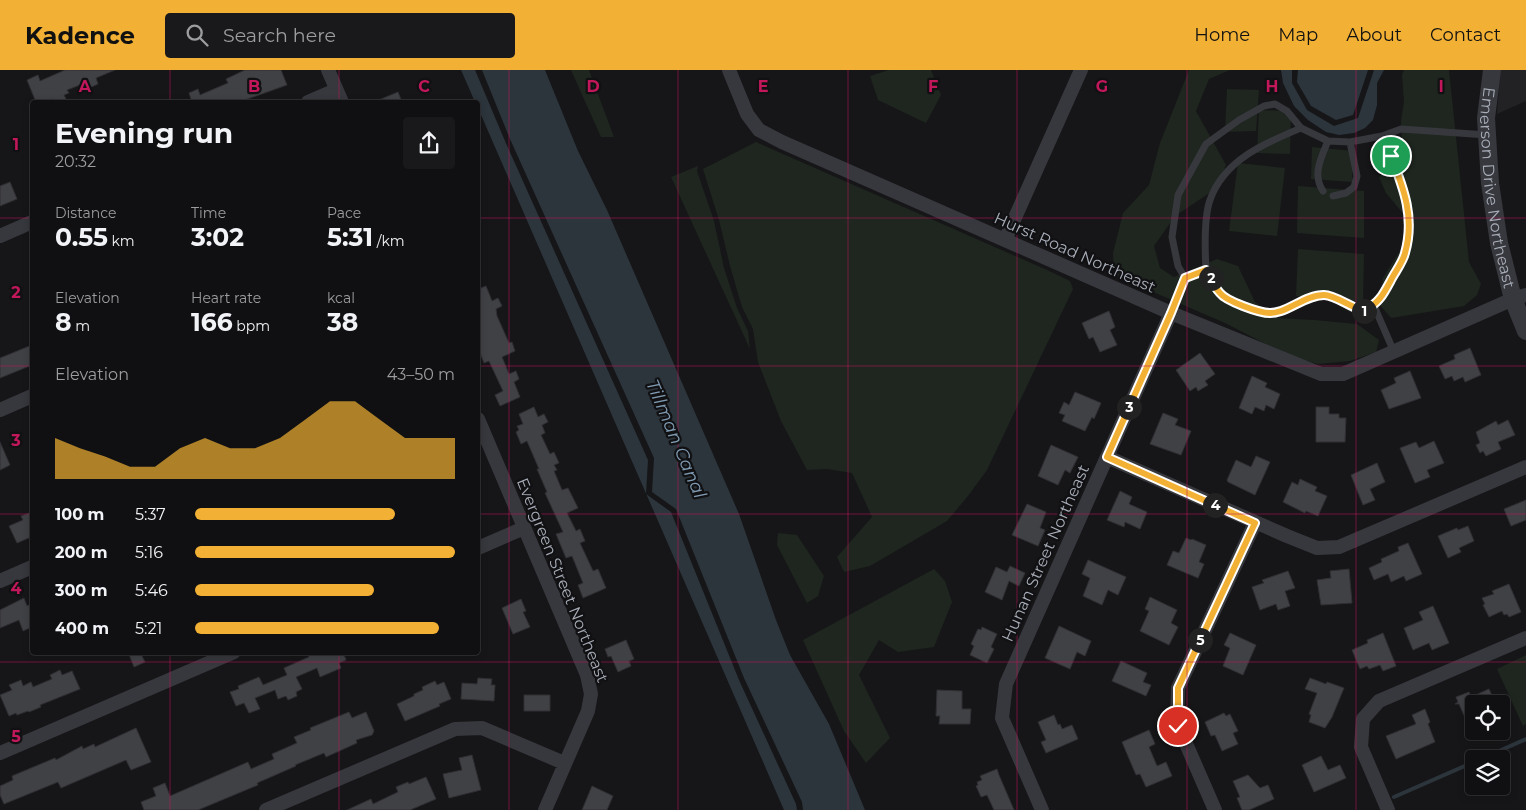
<!DOCTYPE html>
<html lang="en">
<head>
<meta charset="utf-8">
<style>
  :root { --surface:#101012; --page:#19191b; --text:#f1f3f6; --muted:#9c9d9f; --line:#303032; --accent:#f2b134 }
  body { margin:0; font-family:Montserrat,sans-serif; background:var(--page); color:var(--text); height:100vh; display:flex; flex-direction:column; font-size:19px; white-space:nowrap }
  * { box-sizing:border-box; margin:0 }
  p { font-size:16px; color:var(--muted) }
  .icon { flex:none; width:28px; height:28px; fill:none; stroke:currentColor; stroke-width:2; stroke-linecap:round; stroke-linejoin:round }
  .map { position:relative; flex:1; overflow:hidden }
  .sheet { position:absolute; left:30px; top:30px; width:450px; height:555px; display:flex; flex-direction:column; background:var(--surface); border-radius:5px; box-shadow:0 2px 8px #0003,0 0 0 1px var(--line) }
  .sheet>* { flex:none }
  .fabs { position:absolute; left:1465px; top:625px; display:grid; gap:10px }
  .fabs a { display:grid; place-items:center; width:45px; height:45px; border-radius:5px; background:var(--surface); box-shadow:0 2px 8px #0003,0 0 0 1px var(--line); font-size:25px }
  .pin { position:absolute; display:grid; place-items:center; width:42px; height:42px; color:#fff; margin:-21px; border:2px solid #fff; border-radius:50%; box-shadow:0 1px 5px #0007 }
  .km { position:absolute; width:25px; height:25px; margin:-12px; border-radius:50%; background:#222; color:#fff; font-size:14px; line-height:25px; text-align:center }
  .round { display:grid; place-items:center; flex:none; width:52px; height:52px; border-radius:5px; background:var(--page) }
  .summary { display:flex; align-items:center; justify-content:space-between; height:85px; padding:0 25px }
  h1 { font-size:28px; font-weight:700; line-height:38px }
  .figures { display:grid; grid-template-columns:repeat(3,1fr); gap:8px; height:85px; padding:5px 25px }
  .figures div { display:grid; align-content:center }
  .figures b { font-size:25px; font-weight:700 }
  .figures small { font-size:14px; font-weight:400 }
  .figures p { font-size:14px }
  .chart { height:140px; padding:10px 25px }
  .chart p { display:flex; justify-content:space-between }
  .chart svg { width:100%; height:90px; margin-top:5px; fill:var(--accent); opacity:.7 }
  ul { padding:0 25px; list-style:none; font-size:16px }
  li { display:grid; grid-template-columns:80px 60px 1fr; align-items:center; height:38px }
  li i { height:12px; border-radius:6px; background:var(--accent) }
  header { display:flex; align-items:center; gap:30px; box-sizing:border-box; height:70px; padding:0 25px; background:var(--accent); color:#111 }
  header strong { font-size:24px }
  nav { display:flex; gap:28px; margin-inline-start:auto; font-size:18px }
  .search { width:350px; height:45px; background:var(--page); display:flex; align-items:center; gap:12px; box-sizing:border-box; padding:0 18px; border-radius:5px; color:var(--muted); font-size:19px }
  .map>svg:first-child { display:block }
  .built { fill:#222225 }
  .green { fill:#1e261f }
  .water { fill:#2c353c }
  .lines { fill:none; stroke-linecap:round; stroke-linejoin:round }
  .stream { stroke:#2c353c; stroke-width:4 }
  .building { fill:#404145; stroke:#303034 }
  .service { stroke:#37383d; stroke-width:7 }
  .minor { stroke:#37383d; stroke-width:14 }
  .tertiary { stroke:#37383d; stroke-width:18 }
  .route-casing { stroke:#fff; stroke-width:10 }
  .route { stroke:#f2b134; stroke-width:6 }
  .grid { fill:none; stroke:#c2185b; stroke-width:1; stroke-opacity:0.55 }
  .labels { text-anchor:middle; stroke-width:4.5; stroke-linejoin:round; paint-order:stroke }
  .street-label { font-size:16px; fill:#a8adb8; stroke:#111113 }
  .water-label { font-size:18px; font-style:italic; fill:#7f9bb3; stroke:#111113 }
  .grid-label { font-size:16px; text-anchor:middle; font-weight:bold; fill:#c2185b; stroke:#111113; stroke-width:4.5; stroke-linejoin:round; paint-order:stroke }
</style>
</head>
<body>
<header>
<strong>Kadence</strong>
<div class="search"><svg class="icon" aria-label="search" viewBox="0 0 24 24"><circle cx="10" cy="10" r="6"/><path d="M15 15l6 6"/></svg>Search here</div>
<nav><a>Home</a><a>Map</a><a>About</a><a>Contact</a></nav>
</header>
<div class="map">
<svg width="1526" height="740" viewBox="0 0 1526 740">
  <rect width="100%" height="100%" fill="#161618"/>
  <!-- built -->
  <path class="built" d="M1500 0H1526V31L1497 44Z"/>
  <!-- green -->
  <path class="green" d="M571 0H589L614 67H601Z
    M889 0H931L941 25 926 53 878 30 870 6Z
    M1189 0H1230L1209 9 1196 41 1226 95 1217 118 1175 146 1154 176 1160 198 1174 207 1217 189 1238 196 1255 232 1277 248 1314 250 1357 254 1379 270 1376 282 1350 291 1318 294 1289 286 1225 253 1114 205 1113 183 1123 143 1149 115 1160 73Z
    M1404 0H1449L1469 192 1481 214 1477 225 1464 236 1391 248 1380 235 1383 208 1401 179 1406 147 1386 123 1379 107 1402 79 1401 51 1404 32 1402 5Z
    M1227 19 1259 20 1256 61 1225 62Z
    M1259 40 1291 41 1290 84 1257 83Z
    M756 72 1047 200 1070 211 1073 219 987 400 968 426 947 451 870 496 844 502 837 487 872 447 852 403 827 399 807 400 781 351 758 292 753 259 742 237 730 196 719 150 703 99Z
    M1312 77 1353 81 1352 112 1311 109Z
    M1238 93 1285 98 1277 166 1229 161Z
    M698 96 697 101 714 151 724 198 737 238 748 261 750 279 671 107Z
    M1298 116 1364 121V168L1297 163Z
    M1298 179 1364 184 1363 232 1296 226Z
    M778 463 797 465 824 506 818 526 807 533 777 475Z
    M934 499 945 511 952 532 934 577 898 582 879 570 859 605 890 668 866 693 844 661 803 570Z
    M1526 585V654L1523 656 1497 599Z"/>
  <!-- water -->
  <path class="water" d="M461 0H475L505 71 648 390 646 424 671 442 739 610 796 734 797 740H784L478 38V32H475Z
    M482 0H545L578 81 607 140 739 444 776 550 790 585 829 654 865 740H803L802 732 744 608 676 439 652 422 654 388 510 69Z
    M1281 0H1292V13L1307 40 1334 56 1358 48 1374 0H1384L1377 13V35L1373 50 1365 58 1354 63 1339 65 1326 62 1308 50 1294 36 1283 13Z
    M1298 0H1368L1353 45 1336 50 1311 36 1297 12Z"/>
  <g class="lines">
    <!-- stream -->
    <path class="stream" d="M1481 689 1526 669
      M1394 727 1474 692"/>
  </g>
  <!-- building -->
  <path class="building" d="M65 0H115L96 8 98 14 87 19 85 13 67 20 69 23 64 25 66 29 57 32H53L52 29 44 32H36L27 10 38 5 40 11Z
    M245 0H281L287 15 239 32H182L191 29 189 23 198 19 200 25 228 13 226 9Z
    M398 22 402 32H374Z
    M10 112 17 129 0 136V116Z
    M486 216 492 231 498 228 502 236 496 239 497 246 509 273 512 272 515 281 502 287 509 304 516 301 519 309 514 312 520 327 500 336 495 325 503 321 489 291 484 293 478 278V219Z
    M1109 241 1115 257 1110 260 1117 275 1100 282 1093 267 1089 269 1082 253Z
    M32 275V295L0 308V288Z
    M1470 278 1481 305 1465 312 1463 307 1454 311 1452 306 1445 309 1439 296 1455 289 1454 285Z
    M1200 283 1215 304 1205 311 1208 315 1198 321 1196 317 1190 321 1176 300Z
    M1410 301 1421 328 1389 339 1381 320 1396 313 1394 308Z
    M1252 306 1267 313 1265 317 1280 324 1274 339 1266 335 1264 341 1255 337 1252 344 1239 338Z
    M1075 322 1101 333 1094 349 1092 347 1085 361 1062 351 1065 345 1059 343 1064 332 1069 335Z
    M534 337 538 347 544 344 548 352 542 355 545 363 541 365 550 384 554 382 559 393 554 395 557 400 554 401 562 420 568 418 578 438 567 443 576 461 580 459 585 471 580 473 593 501 598 499 606 518 583 528 578 515 583 513 572 486 566 488 556 464 563 462 545 423 547 422 537 399H539L527 371 521 374 516 362 519 360 517 356 523 354 519 344Z
    M1316 337H1329V344H1339V348H1346L1345 372H1316Z
    M1163 343 1178 349 1175 355 1191 361 1181 385 1150 374Z
    M1508 350 1515 365 1498 372 1501 379 1486 386 1483 381 1480 383 1476 375 1480 373 1476 362 1496 351 1498 355Z
    M1434 371 1444 393 1427 400 1430 407 1415 413 1400 378 1416 372 1419 378Z
    M0 372 10 395 0 400Z
    M1051 375 1078 387 1070 403 1065 400 1058 415 1038 406Z
    M1256 386 1270 392 1255 425 1228 412 1227 410 1236 390 1251 397Z
    M1377 393 1385 412 1370 419 1375 430 1363 435 1351 405Z
    M1300 409 1317 417 1315 421 1327 426 1318 446 1306 441 1305 443 1283 432 1292 412 1298 415Z
    M1120 421 1132 427 1129 434 1147 442 1140 459 1125 452 1124 457 1107 450Z
    M1526 430V450L1511 456 1504 439Z
    M1027 434 1046 442 1040 458 1045 460 1038 476 1012 465Z
    M32 442V472L31 467 17 473 9 456 23 450 21 446Z
    M1468 456 1474 471 1459 478 1461 482 1448 488 1438 466 1457 458 1458 460Z
    M1186 468 1191 470 1192 469 1206 475 1199 492 1204 494 1198 508 1167 495 1173 481 1179 483Z
    M1408 473 1422 504 1406 511 1404 506 1391 512 1388 504 1374 510 1369 498 1382 492 1381 489 1399 481 1398 477Z
    M1088 490 1126 507 1118 525 1108 520 1102 535 1083 526 1090 508 1082 504Z
    M1010 496 1025 503 1019 516 1009 511 1002 530 985 522 996 497 1007 502Z
    M1349 499 1352 533 1321 535 1317 510 1331 508 1330 501Z
    M1288 501 1295 518 1285 521 1290 536 1278 540 1276 534 1260 540 1252 517 1264 513 1262 510Z
    M1509 514 1521 542 1509 547 1507 544 1504 545 1502 541 1489 547 1483 535 1485 534 1482 528 1494 524 1492 521Z
    M1150 527 1177 540 1171 553 1178 557 1169 575 1140 561 1149 541 1145 539Z
    M24 528 27 536 32 533V557L23 561 19 550 0 558V540Z
    M521 529 526 541 523 542 530 557 513 564 502 538Z
    M1433 536 1449 573 1432 580 1429 573 1413 580 1404 558 1423 550 1419 542Z
    M1059 556 1091 571 1085 586 1077 582 1070 599 1045 588Z
    M982 557 997 564 991 577 994 579 987 593 970 585 974 576 971 574 978 559 981 560Z
    M1230 563 1256 575 1243 605 1223 596 1230 578 1224 575Z
    M1383 563 1396 596 1383 601 1380 595 1369 599 1367 596 1360 599 1352 580 1368 573 1367 570Z
    M626 570 634 589 629 591 631 596 618 602 611 586 608 587 605 579Z
    M128 582H140L145 592 134 597Z
    M307 582H343L346 590 339 593 341 598 320 607 317 598 296 607 302 619 296 622 297 626 288 630 286 626 278 629 275 620 255 628 260 639 249 643 244 633 236 636 230 622 239 619 238 616 259 607 263 615 287 605 284 598 309 587Z
    M1121 591 1147 603 1143 612 1151 615 1146 626 1112 611Z
    M60 600 62 605 72 601 80 619 40 635 41 637 29 642 28 641 17 645 16 643 9 646 0 625 12 620 9 615 21 610 23 616 31 612 33 617 52 609 50 605Z
    M478 608 492 609 491 615H495L494 631 461 629 462 613 477 614Z
    M1310 608 1326 614 1327 612 1344 618 1332 647 1325 658 1309 652 1311 645 1309 644 1317 623 1305 619Z
    M435 611 437 615 444 612 451 629 439 634 440 636 405 651 397 634 414 626V624L423 620 422 617Z
    M1489 619 1496 634H1474V668L1459 634H1455L1458 632 1456 627 1469 622 1471 627Z
    M937 620 962 621V639H971L970 654H939L940 646H936Z
    M524 625H550V641H524Z
    M1425 639 1430 652 1428 654 1435 672 1396 689 1386 666 1416 654 1412 645Z
    M349 642 352 648 366 642 374 661 372 665 356 670 357 673 326 687 324 683 295 695 296 696 257 713 258 715 198 740H144L141 732 156 726 153 718 165 713 170 726 248 692 251 699 274 689 272 684 297 673 294 667 311 660 310 658Z
    M1224 643 1226 646 1230 644 1238 661 1233 663 1238 674 1222 681 1215 665 1211 666 1205 652Z
    M1054 645 1058 655 1060 654 1062 659 1072 655 1078 669 1046 683 1041 672 1046 670 1038 652Z
    M136 658 151 692 131 700 126 690 61 718 58 712 4 734 0 725V716L13 710 12 706 55 688 56 690 82 676 83 679 94 674 95 677Z
    M1149 660 1155 674 1149 677 1157 696 1166 692 1172 706 1146 717 1140 704 1136 705 1122 672Z
    M472 685 481 720 449 728 443 704 462 700 459 688Z
    M1321 686 1328 700 1340 695 1346 708 1314 722 1302 695Z
    M997 699 999 705 1014 740H994L987 725 981 727 976 716 978 715 977 712 982 710 980 706Z
    M1248 705 1260 718 1268 715 1274 729 1249 740H1242L1237 728 1240 727 1233 711Z
    M426 707 436 729 410 740H347L371 729 373 734 398 722 396 717 408 712 409 714Z
    M592 716 613 726 607 740H582Z"/>
  <g class="lines">
    <!-- service -->
    <path class="service" d="M1323 121C1312 105 1321 88 1328 71
      M1333 126 1346 123 1354 117 1357 106 1350 72
      M1206 200C1205 182 1204 147 1210 130 1224 90 1265 73 1301 58
      M1185 208 1178 196 1172 167 1178 125 1206 74 1239 50 1264 36 1275 34 1287 41 1301 58 1328 71 1350 72 1382 66
      M1374 236 1394 282
      M1171 243 1185 208 1206 200C1211 208 1215 219 1222 226 1231 234 1267 245 1279 242 1294 237 1307 227 1322 225 1337 223 1349 243 1364 241 1377 238 1383 223 1389 213 1394 204 1403 193 1405 183 1416 141 1399 104 1382 66L1401 59 1487 65"/>
    <!-- minor -->
    <path class="minor" d="M328 0 342 32
      M729 0 747 44 759 60 782 72 1171 243 1321 304H1343L1513 229 1526 225
      M308 32 336 20
      M0 166 32 152
      M1005 170 1081 0
      M0 340 32 326
      M478 349 587 605 591 624 588 641 545 740
      M1107 387 1287 466 1317 478 1339 477 1526 397
      M478 478 524 458
      M0 511 32 497
      M0 683 234 582
      M266 740 455 659 482 658 564 693
      M1042 740 1002 648 1006 614 1171 243
      M1215 740 1177 653 1178 618 1255 453
      M1388 740 1361 677 1363 649 1379 631 1526 568"/>
    <!-- tertiary -->
    <path class="tertiary" id="s1" d="M1492 0 1486 48 1490 113 1499 173 1513 229 1526 261"/>
  </g>
  <g class="lines">
    <defs>
      <path id="route" d="M1178 656V618L1255 453 1107 387 1171 243 1185 208 1206 200C1210 207 1214 217 1220 223 1226 231 1259 243 1270 243 1273 243 1278 242 1281 241 1295 236 1309 225 1324 225 1335 225 1352 238 1364 241 1379 233 1383 225 1391 210 1395 202 1403 192 1405 183 1415 148 1404 119 1391 86"/>
    </defs>
    <!-- route casing -->
    <use href="#route" class="route-casing"/>
    <!-- route -->
    <use href="#route" class="route"/>
  </g>
  <!-- grid -->
  <path class="grid" d="M170 0V32M339 0V32M509 0V740M678 0V740M848 0V740M1017 0V740M1187 0V740M1356 0V740M0 148H32M478 148H1526M0 296H32M478 296H1526M0 444H32M478 444H1526M170 582V740M339 582V740M0 592H1526"/>
  <g class="labels">
    <!-- street labels -->
    <g class="street-label">
      <text dy="6" stroke="none"><textPath href="#s1" startOffset="119">Emerson Drive Northeast</textPath></text>
      <text transform="translate(1075 182) rotate(24)" y="6">Hurst Road Northeast</text>
      <text transform="translate(1045 483) rotate(-66)" y="6">Hunan Street Northeast</text>
      <text transform="translate(563 510) rotate(68)" y="6">Evergreen Street Northeast</text>
    </g>
    <!-- water labels -->
    <g class="water-label">
      <text transform="translate(676 369) rotate(67)" y="6">Tillman Canal</text>
    </g>
  </g>
  <g class="grid-label">
    <text x="85" y="22">A</text>
    <text x="254" y="22">B</text>
    <text x="424" y="22">C</text>
    <text x="593" y="22">D</text>
    <text x="763" y="22">E</text>
    <text x="933" y="22">F</text>
    <text x="1102" y="22">G</text>
    <text x="1272" y="22">H</text>
    <text x="1441" y="22">I</text>
    <text x="16" y="80">1</text>
    <text x="16" y="228">2</text>
    <text x="16" y="376">3</text>
    <text x="16" y="524">4</text>
    <text x="16" y="672">5</text>
  </g>
</svg>
<div class="fabs">
<a><svg class="icon" aria-label="locate" viewBox="0 0 24 24"><circle cx="12" cy="12" r="6"/><path d="M12 2v4M12 18v4M2 12h4M18 12h4"/></svg></a>
<a><svg class="icon" aria-label="layers" viewBox="0 0 24 24"><path d="M12 4l9 5-9 5-9-5zM3 14l9 5 9-5"/></svg></a>
</div>
<div class="pin" style="left:1391px;top:86px;background:#1e9e55"><svg class="icon" aria-label="arrive" viewBox="0 0 24 24"><path d="M6 21V4h12l-3 4 3 4H6"/></svg></div>
<div class="pin" style="left:1178px;top:656px;background:#d93025"><svg class="icon" aria-label="check" viewBox="0 0 24 24"><path d="M5 12l5 5 9-10"/></svg></div>
<b class="km" style="left:1364px;top:241px">1</b>
<b class="km" style="left:1211px;top:208px">2</b>
<b class="km" style="left:1129px;top:337px">3</b>
<b class="km" style="left:1215px;top:435px">4</b>
<b class="km" style="left:1200px;top:570px">5</b>
<section class="sheet">
<div class="summary"><div><h1>Evening run</h1><p>20:32</p></div><a class="round"><svg class="icon" aria-label="share" viewBox="0 0 24 24"><path d="M12 15V3M7 8l5-5 5 5M5 13v7h14v-7"/></svg></a></div>
<div class="figures">
<div><p>Distance</p><b>0.55<small> km</small></b></div>
<div><p>Time</p><b>3:02</b></div>
<div><p>Pace</p><b>5:31<small> /km</small></b></div>
</div>
<div class="figures">
<div><p>Elevation</p><b>8<small> m</small></b></div>
<div><p>Heart rate</p><b>166<small> bpm</small></b></div>
<div><p>kcal</p><b>38</b></div>
</div>
<div class="chart"><p><span>Elevation</span>43–50 m</p>
<svg viewBox="0 0 160 44" preserveAspectRatio="none"><path d="M0 44V24L10 29L20 33L30 38L40 38L50 29L60 24L70 29L80 29L90 24L100 15L110 6L120 6L130 15L140 24L150 24L160 24V44z"/></svg>
</div>
<ul>
<li><b>100 m</b>5:37<i style="width:77%"></i></li>
<li><b>200 m</b>5:16<i style="width:100%"></i></li>
<li><b>300 m</b>5:46<i style="width:69%"></i></li>
<li><b>400 m</b>5:21<i style="width:94%"></i></li>
</ul>
</section>
</div>
</body>
</html>
